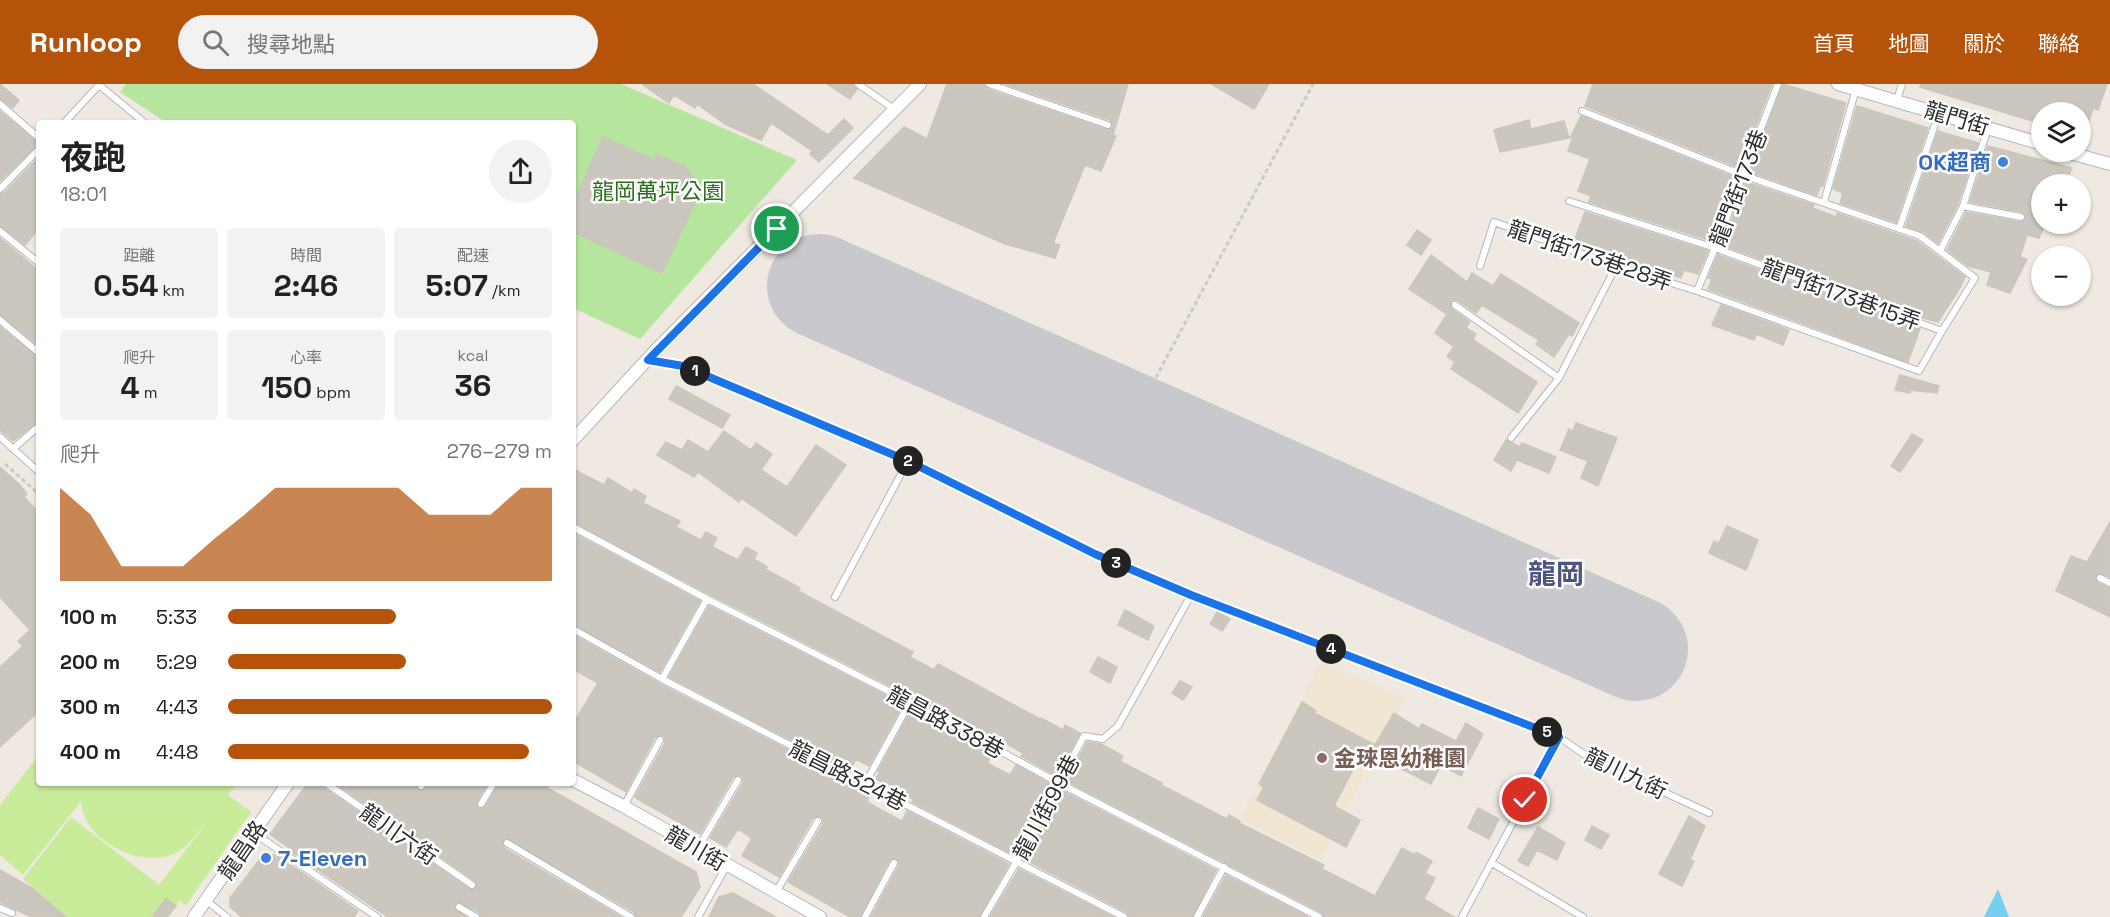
<!DOCTYPE html>
<html lang="zh-TW">
<head>
<meta charset="utf-8">
<style>
  :root { --surface:#fff; --page:#f2f2f2; --text:#222; --muted:#767676; --accent:#b45309 }
  body { margin:0; font-family:"Space Grotesk","Noto Sans TC",sans-serif; background:var(--page); color:var(--text); height:100vh; display:flex; flex-direction:column; font-size:22px; white-space:nowrap }
  * { box-sizing:border-box; margin:0 }
  p { font-size:20px; color:var(--muted) }
  .icon { flex:none; width:33px; height:33px; fill:none; stroke:currentColor; stroke-width:2; stroke-linecap:round; stroke-linejoin:round }
  .map { position:relative; flex:1; overflow:hidden }
  .sheet { position:absolute; left:36px; top:36px; width:540px; height:666px; display:flex; flex-direction:column; background:var(--surface); border-radius:6px; box-shadow:0 2px 4px #0004 }
  .sheet>* { flex:none }
  .tools { position:absolute; left:2031px; top:18px; display:grid; gap:12px }
  .tools a { display:grid; place-items:center; width:60px; height:60px; border-radius:50%; background:var(--surface); box-shadow:0 2px 4px #0004; font-size:30px }
  .pin { position:absolute; display:grid; place-items:center; width:51px; height:51px; color:#fff; margin:-26px; border:3px solid #fff; border-radius:50%; box-shadow:0 2px 6px #0007 }
  .km { position:absolute; width:30px; height:30px; margin:-15px; border-radius:50%; background:#222; color:#fff; font-size:16px; line-height:30px; text-align:center }
  .round { display:grid; place-items:center; flex:none; width:63px; height:63px; border-radius:32px; background:var(--page) }
  .overview { display:flex; align-items:center; justify-content:space-between; height:102px; padding:0 24px }
  h1 { font-size:33px; font-weight:700; line-height:45px }
  .stats { display:grid; grid-template-columns:repeat(3,1fr); gap:9px; height:102px; padding:6px 24px }
  .stats div { display:grid; align-content:center; border-radius:6px; background:var(--page); text-align:center }
  .stats b { font-size:30px; font-weight:700 }
  .stats small { font-size:16px; font-weight:400 }
  .stats p { font-size:16px }
  .chart { height:168px; padding:12px 24px }
  .chart p { display:flex; justify-content:space-between }
  .chart svg { width:100%; height:108px; margin-top:6px; fill:var(--accent); opacity:.7 }
  ul { padding:0 24px; list-style:none; font-size:20px }
  li { display:grid; grid-template-columns:96px 72px 1fr; align-items:center; height:45px }
  li i { height:15px; border-radius:8px; background:var(--accent) }
  header { display:flex; align-items:center; gap:36px; box-sizing:border-box; height:84px; padding:0 30px; background:var(--accent); color:#fff }
  header strong { font-size:28px }
  nav { display:flex; gap:33px; margin-inline-start:auto; font-size:21px }
  .search { width:420px; height:54px; background:var(--page); display:flex; align-items:center; gap:15px; box-sizing:border-box; padding:0 21px; border-radius:33px; color:var(--muted); font-size:22px }
  .map>svg:first-child { display:block }
  .education { fill:#f0e6d1 }
  .green { fill:#b6e59e }
  .pitch { fill:#c9ec9a }
  .water { fill:#75cff0 }
  .lines { fill:none; stroke-linecap:round; stroke-linejoin:round }
  .runway { stroke:#c9c8cc; stroke-width:104 }
  .building { fill:#cbc7bf; stroke:#cbc5ba; stroke-width:1.5 }
  .lane-casing { stroke:#b4b7c1; stroke-width:8 }
  .street-casing { stroke:#b4b7c1; stroke-width:14 }
  .path { stroke:#c9c9c9; stroke-width:3; stroke-dasharray:4.5 3; stroke-linecap:butt }
  .lane { stroke:#fff; stroke-width:6 }
  .street { stroke:#fff; stroke-width:12 }
  .route-casing { stroke:#fff; stroke-width:12 }
  .route { stroke:#1a73e8; stroke-width:8 }
  .shop-dot { fill:#3f7fe0; stroke:#fff; stroke-width:2 }
  .education-dot { fill:#8d6e63; stroke:#fff; stroke-width:2 }
  .labels { text-anchor:middle; stroke-width:5; stroke-linejoin:round; paint-order:stroke }
  .street-label { font-size:22px; fill:#2e2e2e; stroke:#fff }
  .shop-label { font-size:22px; font-weight:bold; fill:#366cbe; stroke:#fff; text-anchor:end }
  .park-label { font-size:22px; fill:#2c6e1b; stroke:#fff }
  .education-label { font-size:22px; font-weight:bold; fill:#785e54; stroke:#fff; text-anchor:start }
  .district-label { font-size:28px; font-weight:bold; fill:#4d5680; stroke:#fff }
</style>
</head>
<body>
<header>
<strong>Runloop</strong>
<div class="search"><svg class="icon" aria-label="search" viewBox="0 0 24 24"><circle cx="10" cy="10" r="6"/><path d="M15 15l6 6"/></svg>搜尋地點</div>
<nav><a>首頁</a><a>地圖</a><a>關於</a><a>聯絡</a></nav>
</header>
<div class="map">
<svg width="2110" height="833" viewBox="0 0 2110 833">
  <rect width="100%" height="100%" fill="#efe9e1"/>
  <!-- education -->
  <path class="education" d="M1321 578 1405 614 1320 776 1240 734Z"/>
  <!-- green -->
  <path class="green" d="M126 0H621L797 76 640 255 573 224V39H167L120 8Z"/>
  <!-- pitch -->
  <path class="pitch" d="M39 671V699H71L70 701 72 699H238L228 711 251 728 186 821 179 817 168 833H67L23 795 71 733 159 801 207 738C197 747 191 761 178 768 148 784 100 765 86 735 83 729 82 723 81 717L23 791 0 771V721Z"/>
  <!-- water -->
  <path class="water" d="M1998 805 2009 833H1984Z"/>
  <g class="lines">
    <!-- runway -->
    <path class="runway" d="M819 202 1636 565"/>
  </g>
  <!-- building -->
  <path class="building" d="M0 0 19 16 13 24 0 15Z
    M642 0H753L828 51 844 35 853 44 819 78 810 70 812 67 771 39 761 56 725 40 697 20 695 24 674 11 669 19Z
    M827 0H853L857 5 850 15Z
    M947 0H984L987 5 1108 46 1113 42 1110 36 1005 0H1128L1113 51 1116 52 1101 87 1085 81 1053 159 1060 161 1055 174 1005 160 854 94 904 43 927 55Z
    M1211 0H1269L1254 25Z
    M1593 0H1772L1740 84 1585 22Z
    M1783 0 1846 19 1823 102 1821 101 1817 111 1750 88Z
    M1921 0H2107L2098 26 2093 24 2084 54 2080 53V28H2042V40L1920 3Z
    M1857 22 1928 44 1896 138 1840 119 1843 109 1833 105Z
    M0 27 39 60 0 97Z
    M1581 32 1736 94 1712 157 1589 118 1591 112 1578 107 1590 75 1568 67 1573 53 1570 54Z
    M1529 36 1531 45 1564 37 1569 54 1500 68 1494 46Z
    M1938 47 1978 59 1958 120 1938 159 1923 148 1906 142Z
    M603 53 654 76 656 70 684 82 702 103 662 189 573 148V121Z
    M1988 62 2072 84 2065 100H2042V140H2045L2039 154 2027 151 2020 173 2027 175 2010 209 1987 201 1991 188 1968 182 1947 166 1966 128 2020 138 2026 135V131L2022 128 1970 118Z
    M39 73V144L25 161 0 142V110L4 109Z
    M1746 98 1814 121 1813 124 1836 133 1837 129 1917 157 1965 193 1961 202 1938 238 1923 234 1722 161Z
    M1585 128 1708 167 1698 190 1684 186 1681 194 1601 166 1600 168 1588 164V166L1573 160Z
    M1417 146 1431 156 1421 171 1407 161Z
    M0 154 39 187V262L0 231Z
    M1431 171 1467 198 1472 189 1493 202 1501 190 1579 239 1572 252 1569 250 1554 273 1536 260 1539 256 1482 221 1476 229 1457 216H1453L1450 219 1452 225 1470 238 1466 244 1476 250 1473 256 1537 298 1518 329 1451 285 1455 278 1447 272 1454 263 1435 249 1447 230 1409 205Z
    M1718 171 1920 244 1908 278 1708 205 1712 195 1708 194Z
    M1721 221 1789 246 1783 261 1756 250 1754 256 1712 241Z
    M0 243 39 274V337L13 357 0 346Z
    M1900 291 1939 302 1937 309 1910 306V309L1895 306Z
    M676 302 730 331 722 344 669 315Z
    M1576 339 1617 354 1598 402 1581 394 1588 377 1560 366 1569 345 1573 347Z
    M724 347 751 366 756 359 772 370 761 386 787 403 816 361 846 381 796 452 741 414 739 418 698 388 694 393 657 371 666 358 682 366 688 356 708 368Z
    M1912 350 1923 356 1900 388 1891 382Z
    M1506 356 1520 363 1522 359 1556 373 1549 389 1517 376 1511 387 1494 376Z
    M0 383 19 400 27 410 24 413 39 429V627L0 663V583L23 562 18 557 30 546 0 513Z
    M573 385 604 401 608 394 632 409 634 405 646 412 643 419 680 437 676 443 701 456 706 448 717 454 712 463 738 476 746 463 757 469 754 475 767 483 765 485 800 504 798 507 913 568 910 573 934 586 938 580 1040 635 1041 634 1063 646 1065 641 1080 649 1057 692 1021 672 1023 669 1000 656 998 660 912 613 709 510 573 438Z
    M2110 438V493L2100 489 2097 490 2095 494 2098 499 2110 504V533L2056 507 2071 472 2087 478Z
    M1727 442 1758 456 1746 486 1709 469 1714 457 1719 459Z
    M573 449 700 517 660 588 573 540Z
    M709 522 903 620 869 682 856 675 850 686 669 593Z
    M1125 526 1154 542 1148 556 1118 541Z
    M1217 528 1230 535 1222 547 1210 540Z
    M573 551 660 600 845 695 843 699 869 713 867 718 894 733 902 737 907 727 1009 780 979 833H871L899 781V777L894 774 889 777 860 833H850L788 798 823 740V735L820 732 813 734 779 793 742 772 752 754 738 745 726 763 710 754 743 699V694L740 691 733 693 700 750 641 717 635 713 665 659V654L662 651 655 653 626 708 573 677V640L598 599 573 585Z
    M1098 573 1117 583 1110 599 1090 588Z
    M1180 597 1192 603 1183 616 1172 609Z
    M1302 618 1316 627 1314 629 1375 661 1394 629 1419 645 1422 640 1456 657 1466 639 1483 650 1461 692 1441 681 1431 700 1390 679 1387 686 1360 672 1334 722 1360 736 1346 763 1257 716 1264 703 1259 700Z
    M912 625 993 669 987 679 1010 691 1016 681 1052 701 1014 771 912 718 913 715 876 695 880 687H878Z
    M1087 658 1101 660 1123 672 1120 677 1162 699 1161 701 1227 735 1229 731 1240 737 1239 739 1324 781 1322 785 1375 812 1402 764 1415 771 1416 768 1432 777 1425 789 1435 794 1424 815 1454 833H1324L1321 828 1066 697Z
    M308 699H321L323 703 471 806 477 803 475 797 335 699H417V705L421 707 425 705 428 699H488L476 719 478 724 481 725 485 723 499 699H539L696 788 700 803 681 833H636L634 828 506 754 502 758 504 764 621 833H481L479 828 458 818 455 820 454 825 466 833H388L293 769H296L270 750Z
    M1061 706 1216 786 1192 833H1129L1126 828 1024 775Z
    M1478 724 1499 735 1489 755 1468 744Z
    M1689 732 1705 742 1690 776 1694 777 1682 802 1659 790Z
    M1592 742 1609 751 1601 765 1585 756Z
    M1538 743 1565 759 1557 776 1537 766 1528 782 1518 777Z
    M263 771H276L358 827 354 833H242L230 823V814Z
    M1019 785 1113 833H990Z
    M0 786 32 804 66 833H31L0 818Z
    M1226 791 1308 833H1203Z
    M733 809 776 833H709L719 813Z
    M166 814 176 822 167 833H152Z"/>
  <g class="lines">
    <defs>
      <path id="lane" d="M858 0 894 25
        M989 0 1108 41
        M99 1 145 39
        M1897 16 1902 0
        M0 20 39 54
        M64 39 100 0
        M0 105 39 65
        M1569 117 1715 164 1942 247 1975 194 1920 152 1743 91 1582 27
        M1824 118 1856 5
        M1963 122 2021 133
        M1899 145 1939 29
        M0 147 39 179
        M1940 167 1963 122 1988 44
        M1480 182 1494 138 1616 182 1697 207 1919 287 1942 247
        M1697 207 1715 164 1778 0
        M1455 221 1559 294
        M0 236 39 269
        M648 276 683 282 908 377 1095 470 1191 511 1559 653 1588 673 1709 729
        M0 353 39 388
        M1511 354 1559 294 1616 182
        M14 364 39 342
        M573 443 707 515 910 618 1059 699 1319 833
        M2100 494 2110 499
        M835 513 908 377
        M573 545 662 595 1124 833
        M662 595 707 515
        M326 699 472 801
        M865 700 910 618
        M421 702 423 699
        M481 720 494 699
        M624 722 660 656
        M254 749 377 833
        M507 759 631 833
        M698 764 738 696
        M1492 779 1583 833
        M776 808 818 737
        M207 817 227 833
        M459 823 476 833
        M0 824 12 829
        M698 833 727 781
        M865 833 894 779
        M984 833 1017 777 1084 652 1103 655 1118 642 1191 511
        M1197 833 1224 783
        M1462 833 1559 653"/>
      <path id="street" d="M1838 0 2042 60
        M2067 68 2110 80
        M573 356 656 266 920 0
        M573 696 623 722 820 833
        M194 833 288 699"/>
    </defs>
    <!-- lane casing -->
    <use href="#lane" class="lane-casing"/>
    <!-- street casing -->
    <use href="#street" class="street-casing"/>
    <!-- path -->
    <path class="path" d="M1131 340 1313 0
      M5 380 39 410"/>
    <!-- lane -->
    <use href="#lane" class="lane"/>
    <!-- street -->
    <use href="#street" class="street"/>
  </g>
  <g class="lines">
    <defs>
      <path id="route" d="M777 145 648 276 683 282 908 377 1095 470 1191 511 1559 653 1525 716"/>
    </defs>
    <!-- route casing -->
    <use href="#route" class="route-casing"/>
    <!-- route -->
    <use href="#route" class="route"/>
  </g>
  <!-- markers -->
  <g class="shop-dot">
    <circle cx="2003" cy="78" r="6"/>
    <circle cx="266" cy="774" r="6"/>
  </g>
  <circle class="education-dot" cx="1322" cy="674" r="6"/>
  <g class="labels">
    <!-- street labels -->
    <g class="street-label">
      <text transform="translate(1957 34) rotate(17)" y="8">龍門街</text>
      <text transform="translate(1738 104) rotate(-69)" y="8">龍門街173巷</text>
      <text transform="translate(1590 171) rotate(19)" y="8">龍門街173巷28弄</text>
      <text transform="translate(1841 210) rotate(20)" y="8">龍門街173巷15弄</text>
      <text transform="translate(946 638) rotate(28)" y="8">龍昌路338巷</text>
      <text transform="translate(1626 689) rotate(26)" y="8">龍川九街</text>
      <text transform="translate(848 691) rotate(27)" y="8">龍昌路324巷</text>
      <text transform="translate(1046 723) rotate(-62)" y="8">龍川街99巷</text>
      <text transform="translate(399 750) rotate(35)" y="8">龍川六街</text>
      <text transform="translate(696 764) rotate(30)" y="8">龍川街</text>
      <text transform="translate(242 766) rotate(-55)" y="8">龍昌路</text>
    </g>
    <!-- shop labels -->
    <g class="shop-label">
      <text x="1991" y="86">OK超商</text>
      <text x="278" y="782" text-anchor="start">7-Eleven</text>
    </g>
    <!-- park labels -->
    <g class="park-label">
      <text x="658" y="115">龍岡萬坪公園</text>
    </g>
    <!-- education labels -->
    <g class="education-label">
      <text x="1334" y="682">金琜恩幼稚園</text>
    </g>
    <!-- district labels -->
    <g class="district-label">
      <text x="1556" y="500">龍岡</text>
    </g>
  </g>
</svg>
<div class="tools">
<a><svg class="icon" aria-label="layers" viewBox="0 0 24 24"><path d="M12 4l9 5-9 5-9-5zM3 14l9 5 9-5"/></svg></a>
<a>+</a>
<a>−</a>
</div>
<div class="pin" style="left:777px;top:145px;background:#1e9e55"><svg class="icon" aria-label="arrive" viewBox="0 0 24 24"><path d="M6 21V4h12l-3 4 3 4H6"/></svg></div>
<div class="pin" style="left:1525px;top:716px;background:#d93025"><svg class="icon" aria-label="check" viewBox="0 0 24 24"><path d="M5 12l5 5 9-10"/></svg></div>
<b class="km" style="left:695px;top:287px">1</b>
<b class="km" style="left:908px;top:377px">2</b>
<b class="km" style="left:1116px;top:479px">3</b>
<b class="km" style="left:1331px;top:565px">4</b>
<b class="km" style="left:1547px;top:648px">5</b>
<section class="sheet">
<div class="overview"><div><h1>夜跑</h1><p>18:01</p></div><a class="round"><svg class="icon" aria-label="share" viewBox="0 0 24 24"><path d="M12 15V3M7 8l5-5 5 5M5 13v7h14v-7"/></svg></a></div>
<div class="stats">
<div><p>距離</p><b>0.54<small> km</small></b></div>
<div><p>時間</p><b>2:46</b></div>
<div><p>配速</p><b>5:07<small> /km</small></b></div>
</div>
<div class="stats">
<div><p>爬升</p><b>4<small> m</small></b></div>
<div><p>心率</p><b>150<small> bpm</small></b></div>
<div><p>kcal</p><b>36</b></div>
</div>
<div class="chart"><p><span>爬升</span>276–279 m</p>
<svg viewBox="0 0 160 44" preserveAspectRatio="none"><path d="M0 44V6L10 17L20 38L30 38L40 38L50 27L60 17L70 6L80 6L90 6L100 6L110 6L120 17L130 17L140 17L150 6L160 6V44z"/></svg>
</div>
<ul>
<li><b>100 m</b>5:33<i style="width:52%"></i></li>
<li><b>200 m</b>5:29<i style="width:55%"></i></li>
<li><b>300 m</b>4:43<i style="width:100%"></i></li>
<li><b>400 m</b>4:48<i style="width:93%"></i></li>
</ul>
</section>
</div>
</body>
</html>
